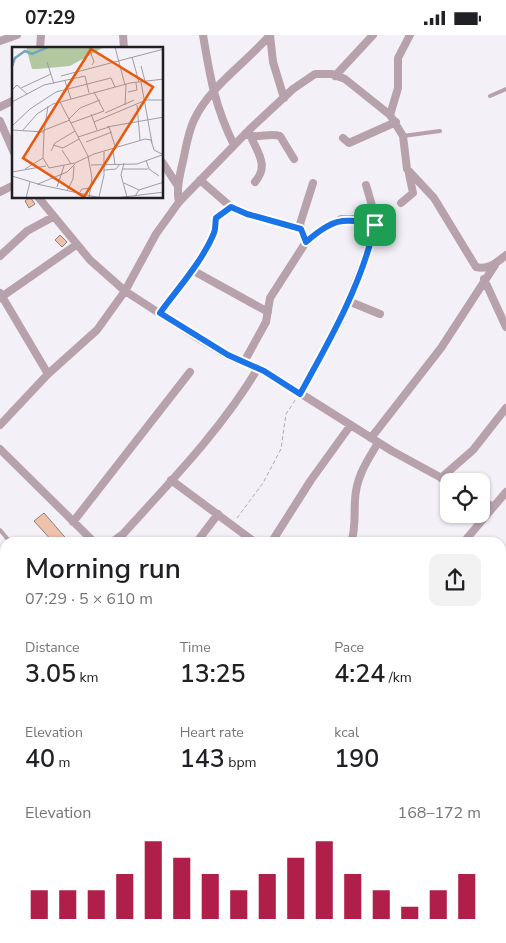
<!DOCTYPE html>
<html lang="en">
<head>
<meta charset="utf-8">
<style>
  :root { --surface:#fff; --page:#f2f2f2; --text:#202124; --muted:#757577; --accent:#b01e4a }
  body { margin:0; font-family:"Nunito Sans",sans-serif; background:var(--page); color:var(--text); height:100vh; display:flex; flex-direction:column; font-size:19px; white-space:nowrap }
  * { box-sizing:border-box; margin:0 }
  p { font-size:16px; color:var(--muted) }
  .icon { flex:none; width:28px; height:28px; fill:none; stroke:currentColor; stroke-width:2; stroke-linecap:round; stroke-linejoin:round }
  .map { position:relative; flex:1; overflow:hidden }
  .sheet { position:absolute; left:0px; top:502px; width:506px; height:406px; display:flex; flex-direction:column; background:var(--surface); border-radius:15px 15px 0 0; box-shadow:0 1px 4px #0004 }
  .sheet>* { flex:none }
  .controls { position:absolute; left:440px; top:438px; display:grid; gap:10px }
  .controls a { display:grid; place-items:center; width:50px; height:50px; border-radius:10px; background:var(--surface); box-shadow:0 1px 4px #0004; font-size:25px }
  .pin { position:absolute; display:grid; place-items:center; width:42px; height:42px; color:#fff; margin:-21px; border-radius:10px; box-shadow:0 2px 8px #0006 }
  .round { display:grid; place-items:center; flex:none; width:52px; height:52px; border-radius:10px; background:var(--page) }
  .overview { display:flex; align-items:center; justify-content:space-between; height:85px; padding:0 25px }
  h1 { font-size:28px; font-weight:600; line-height:38px }
  .figures { display:grid; grid-template-columns:repeat(3,1fr); gap:8px; height:85px; padding:5px 25px }
  .figures div { display:grid; align-content:center }
  .figures b { font-size:25px; font-weight:600 }
  .figures small { font-size:14px; font-weight:400 }
  .figures p { font-size:14px }
  .chart { height:140px; padding:10px 25px }
  .chart p { display:flex; justify-content:space-between }
  .chart svg { width:100%; height:90px; margin-top:5px; stroke:var(--accent); stroke-width:6 }
  .status { display:flex; justify-content:space-between; align-items:center; height:35px; padding:0 25px; background:var(--surface); direction:ltr }
  .status svg { height:14px; fill:currentColor }
  .map>svg:first-child { display:block }
  .forest { fill:url(#forest-firs) }
  .building { fill:#f0c1aa; stroke:#89827e }
  .lines { fill:none; stroke-linecap:round; stroke-linejoin:round }
  .path { stroke:#afacb2; stroke-width:1; stroke-dasharray:4 2.5; stroke-linecap:butt }
  .service { stroke:#b7a1aa; stroke-width:4 }
  .minor { stroke:#b7a1aa; stroke-width:8 }
  .route-casing { stroke:#fff; stroke-width:10 }
  .route { stroke:#1a73e8; stroke-width:6 }
  .inset-river { fill:none; stroke:#74a6bd; stroke-width:2.5 }
  .inset-road { fill:none; stroke:#9f9ca2; stroke-width:1 }
  .view { fill:#e8590c; fill-opacity:0.15; stroke:#e8590c; stroke-width:2.5 }
  .inset-edge { fill:none; stroke:#1f1e20; stroke-width:2.5 }
</style>
</head>
<body>
<div class="status"><b>07:29</b><svg viewBox="0 0 49 12"><path d="M0 12V9h3v3zM5 12V6h3v6zM10 12V3h3v9zM15 12V0h3v12zM26 1h20v11H26zM47 4h2v5h-2z"/></svg></div>
<div class="map">
<svg width="506" height="908" viewBox="0 0 506 908">
  <defs>
    <pattern id="forest-firs" width="22" height="20" patternUnits="userSpaceOnUse" patternTransform="scale(1.25)"><rect width="22" height="20" fill="#b3c8a0"/><path d="M5 1l3.5 6h-7zM16 11l3.5 6h-7z" fill="#9aab8a"/></pattern>
  </defs>
  <rect width="100%" height="100%" fill="#f4f0f8"/>
  <!-- forest -->
  <path class="forest" d="M506 833V908H464L466 904H501V841Z"/>
  <!-- building -->
  <path class="building" d="M30 162 35 169 29 173 25 166Z
    M60 200 67 207 62 212 55 205Z
    M44 478 70 508H54L34 486Z"/>
  <g class="lines">
    <!-- path -->
    <path class="path" d="M196 230 213 199 216 183 225 176
      M165 272 188 241
      M237 483 263 448 281 414 286 379 296 364
      M321 508H329"/>
    <!-- service -->
    <path class="service" d="M490 61 506 54
      M403 101 440 96
      M0 495 11 508
      M0 543 5 537"/>
    <!-- minor -->
    <path class="minor" d="M123 0 124 14
      M203 0C210 42 215 72 234 110
      M270 0 273 27 284 63
      M0 6 17 0
      M40 14 41 0
      M335 41 373 0
      M0 72 14 65
      M390 80 398 53V23L410 0
      M0 86 14 118
      M245 99C257 105 268 97 280 101L294 124
      M251 102C258 118 269 131 255 147
      M343 103 349 108 396 87
      M162 127 178 151
      M200 145 231 172 247 179 301 194
      M0 157 14 150
      M38 162 90 225 125 256 193 300 228 321 265 336 392 416 449 447
      M179 167C176 154 180 139 183 126 186 112 188 98 194 85 210 51 246 28 270 0
      M401 168 413 158 409 139
      M306 207 300 189 313 148
      M0 221 27 196 53 182
      M192 235 268 277
      M484 244 506 292
      M0 258 48 339
      M0 263 76 210
      M348 266 380 279
      M244 327 266 287 270 263 306 207 317 198 341 184H354L375 190
      M300 359 340 287 370 210 375 190 373 174 366 150
      M0 390 48 339 97 295 125 256 156 199 179 167 249 95 293 54 315 39H332L345 44 390 80 403 101 407 134 434 163 476 232C489 235 496 228 506 220
      M371 403 441 313 495 230
      M0 414 95 508
      M441 443 473 415 506 373
      M171 445 256 508
      M481 465 493 472
      M73 487 190 337
      M111 508 123 499C171 446 221 395 258 333
      M196 508 218 479
      M271 508 311 445 350 391
      M351 508C356 493 354 480 355 465 356 442 367 426 378 408
      M463 508 506 457
      M501 571 506 567
      M501 581 506 585
      M0 611 5 607
      M501 658 506 653
      M0 714 5 720
      M501 735 506 731
      M0 767 5 762
      M0 816 5 820
      M501 881 506 887
      M118 904 123 908
      M263 904 268 908
      M68 908 73 904
      M345 908 349 904"/>
  </g>
  <g class="lines">
    <defs>
      <path id="route" d="M231 172 247 179 301 194 306 207C331 185 343 181 375 190 361 251 330 305 300 359L264 336 228 320 160 278C178 253 202 227 214 198 216 193 215 188 216 183Z"/>
    </defs>
    <!-- route casing -->
    <use href="#route" class="route-casing"/>
    <!-- route -->
    <use href="#route" class="route"/>
  </g>
  <!-- overview -->
  <g transform="translate(12 12)">
    <rect width="151" height="151" fill="#f4f0f8"/>
    <path d="M14 0H92L58 19 25 22H20Z" fill="#b3c8a0"/>
    <path class="inset-river" d="M0 19 3 11 13 4 20 7 36 0"/>
    <path class="inset-road" d="M103 0 113 38M77 1 82 15 80 18M120 10 127 35M35 15 42 37M129 19 133 34M49 29 152 2M53 34 59 52M129 35 140 96M9 41 39 27M0 43 5 38 15 47M82 45 92 64M116 45 125 43 124 36M0 55 32 38 73 29 77 46M48 55 76 109 80 131 77 151M113 58 114 37M125 58 128 93M93 66 122 53M79 67 85 83M57 72 68 61 88 53M82 75 134 53H152M59 76 92 64M0 79 18 62 44 45 99 31 103 40M95 80 152 70M0 83 32 85 31 111 37 121 63 116 82 107 133 92 139 93 142 103 152 108M11 83 25 67 41 57 118 36 152 32M30 84 58 73M32 85 36 59M66 90 97 80 104 102M74 95 100 85M41 98 51 101 67 92M50 103 59 117M101 103 103 118M39 104 43 96 63 84M134 113 137 122 147 129M112 116 109 128 115 150M79 118 125 117 150 108M13 122 31 111M111 122H136M92 123 104 122 108 117M0 125 34 119M0 129 26 137 55 125 63 117M112 136 127 143M25 137 89 151M45 140 52 119M55 144 61 132 62 119M66 148 70 142 78 141M123 149 127 143 152 135M87 150 92 128V105M14 151 18 135M104 151 152 145"/>
    <path class="view" d="M79 2 141 40 72 150 11 111Z"/>
    <rect width="151" height="151" class="inset-edge"/>
  </g>
</svg>
<div class="controls">
<a><svg class="icon" aria-label="locate" viewBox="0 0 24 24"><circle cx="12" cy="12" r="6"/><path d="M12 2v4M12 18v4M2 12h4M18 12h4"/></svg></a>
</div>
<div class="pin" style="left:375px;top:190px;background:#1e9e55"><svg class="icon" aria-label="arrive" viewBox="0 0 24 24"><path d="M6 21V4h12l-3 4 3 4H6"/></svg></div>
<section class="sheet">
<div class="overview"><div><h1>Morning run</h1><p>07:29 · 5 × 610 m</p></div><a class="round"><svg class="icon" aria-label="share" viewBox="0 0 24 24"><path d="M12 15V3M7 8l5-5 5 5M5 13v7h14v-7"/></svg></a></div>
<div class="figures">
<div><p>Distance</p><b>3.05<small> km</small></b></div>
<div><p>Time</p><b>13:25</b></div>
<div><p>Pace</p><b>4:24<small> /km</small></b></div>
</div>
<div class="figures">
<div><p>Elevation</p><b>40<small> m</small></b></div>
<div><p>Heart rate</p><b>143<small> bpm</small></b></div>
<div><p>kcal</p><b>190</b></div>
</div>
<div class="chart"><p><span>Elevation</span>168–172 m</p>
<svg viewBox="0 0 160 44" preserveAspectRatio="none"><path d="M5 44V30M15 44V30M25 44V30M35 44V22M45 44V6M55 44V14M65 44V22M75 44V30M85 44V22M95 44V14M105 44V6M115 44V22M125 44V30M135 44V38M145 44V30M155 44V22"/></svg>
</div>
</section>
</div>
</body>
</html>
